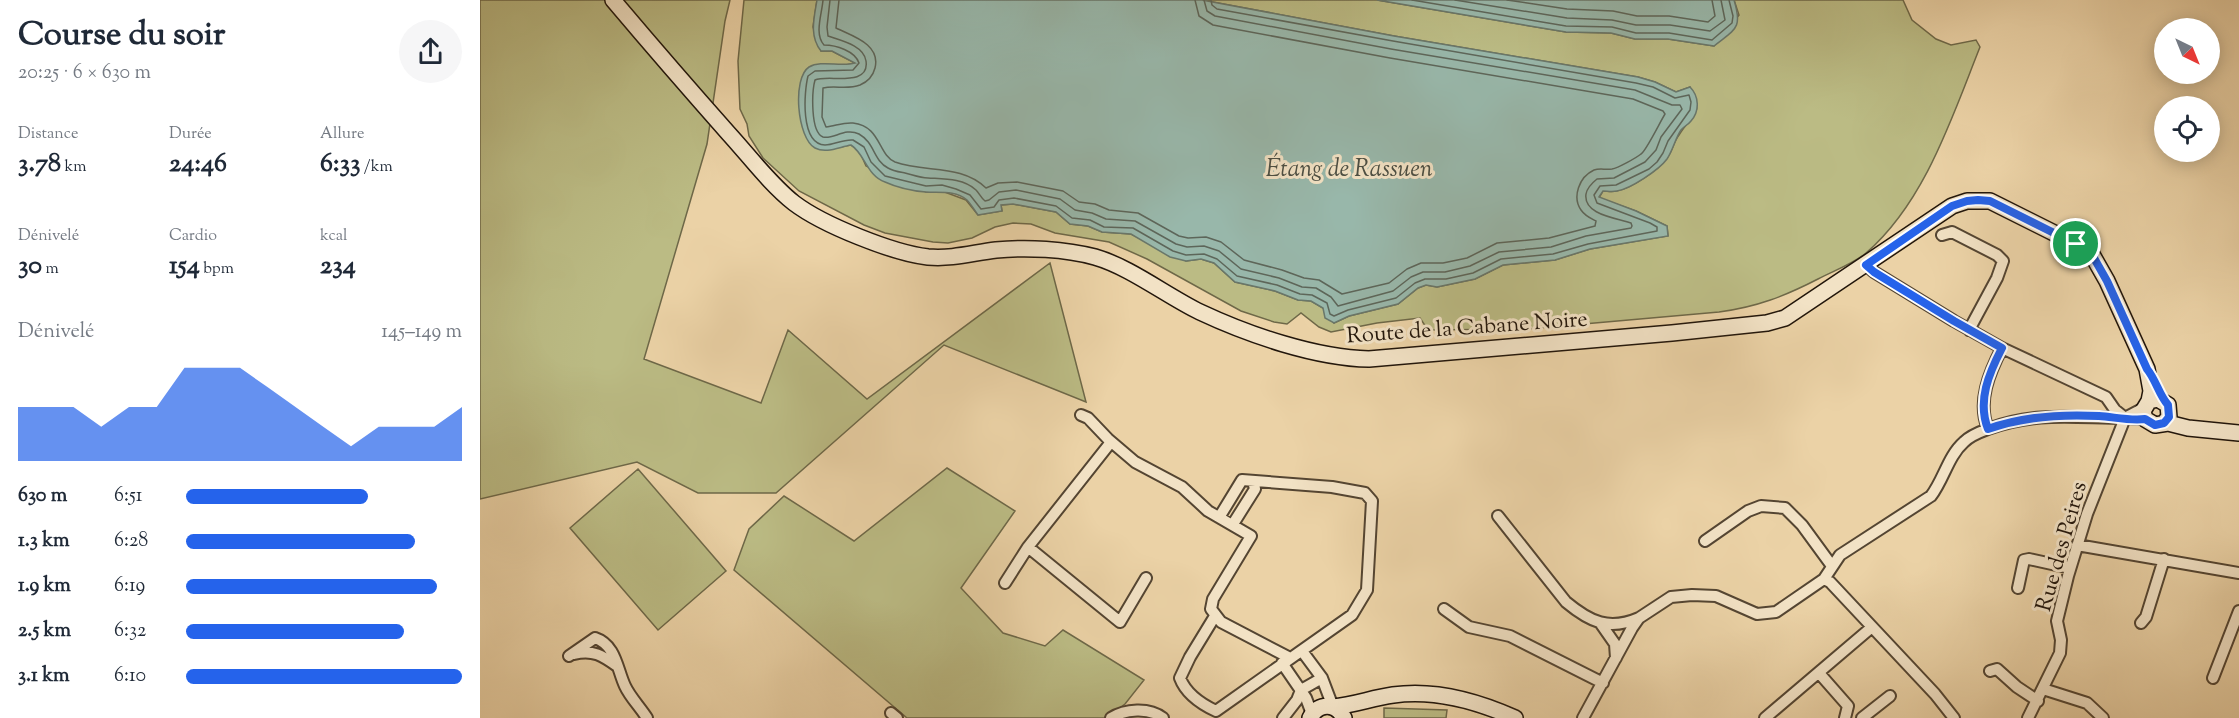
<!DOCTYPE html>
<html lang="fr">
<head>
<meta charset="utf-8">
<style>
  :root { --surface:#fff; --page:#f6f6f7; --text:#1f2937; --muted:#747a83; --accent:#2563eb }
  body { margin:0; font-family:"Sorts Mill Goudy",serif; background:var(--page); color:var(--text); height:100vh; display:flex; flex-direction:column; font-size:22px; white-space:nowrap }
  * { box-sizing:border-box; margin:0 }
  p { font-size:20px; color:var(--muted) }
  .icon { flex:none; width:33px; height:33px; fill:none; stroke:currentColor; stroke-width:2; stroke-linecap:round; stroke-linejoin:round }
  .map { position:relative; flex:1; overflow:hidden }
  .details { display:flex; flex-direction:column; background:var(--surface); width:480px }
  .details>* { flex:none }
  .needle { width:39px; rotate:137deg }
  .controls { position:absolute; left:1674px; top:18px; display:grid; gap:12px }
  .controls a { display:grid; place-items:center; width:66px; height:66px; border-radius:50%; background:var(--surface); box-shadow:0 3px 15px #0003; font-size:30px }
  .pin { position:absolute; display:grid; place-items:center; width:51px; height:51px; color:#fff; margin:-26px; border:3px solid #fff; border-radius:50%; box-shadow:0 2px 6px #0007 }
  .round { display:grid; place-items:center; flex:none; width:63px; height:63px; border-radius:32px; background:var(--page) }
  .headline { display:flex; align-items:center; justify-content:space-between; height:102px; padding:0 18px }
  h1 { font-size:33px; font-weight:700; line-height:45px }
  .figures { display:grid; grid-template-columns:repeat(3,1fr); gap:9px; height:102px; padding:6px 18px }
  .figures div { display:grid; align-content:center }
  .figures b { font-size:26px; font-weight:700 }
  .figures small { font-size:16px; font-weight:400 }
  .figures p { font-size:16px }
  .chart { height:168px; padding:12px 18px }
  .chart p { display:flex; justify-content:space-between }
  .chart svg { width:100%; height:108px; margin-top:6px; fill:var(--accent); opacity:.7 }
  ul { padding:0 18px; list-style:none; font-size:20px }
  li { display:grid; grid-template-columns:96px 72px 1fr; align-items:center; height:45px }
  li i { height:15px; border-radius:8px; background:var(--accent) }
  main { display:flex; flex:1; min-height:0 }
  .map>svg:first-child { display:block }
  .green { fill:#bbbb84; stroke:#6e6848; stroke-width:1.5 }
  .water { fill:#98b7aa; stroke:#69776a; stroke-width:1.5 }
  .lines { fill:none; stroke-linecap:round; stroke-linejoin:round }
  .shore { stroke:#5d665a; stroke-width:1.5 }
  .street-casing { stroke:#544532; stroke-width:14 }
  .secondary-casing { stroke:#22160b; stroke-width:18 }
  .street { stroke:#f2e2c5; stroke-width:10 }
  .secondary { stroke:#f2e2c5; stroke-width:15 }
  .route-casing { stroke:#fff; stroke-width:12 }
  .route { stroke:#2563eb; stroke-width:8 }
  .labels { text-anchor:middle; stroke-width:6; stroke-linejoin:round; paint-order:stroke }
  .street-label { font-size:22px; fill:#22160b; stroke:#f2e2c5 }
  .water-label { font-size:24px; font-style:italic; fill:#4b4e43; stroke:#f2e2c5 }
</style>
</head>
<body>
<main>
<section class="details">
<div class="headline"><div><h1>Course du soir</h1><p>20:25 · 6 × 630 m</p></div><a class="round"><svg class="icon" aria-label="share" viewBox="0 0 24 24"><path d="M12 15V3M7 8l5-5 5 5M5 13v7h14v-7"/></svg></a></div>
<div class="figures">
<div><p>Distance</p><b>3.78<small> km</small></b></div>
<div><p>Durée</p><b>24:46</b></div>
<div><p>Allure</p><b>6:33<small> /km</small></b></div>
</div>
<div class="figures">
<div><p>Dénivelé</p><b>30<small> m</small></b></div>
<div><p>Cardio</p><b>154<small> bpm</small></b></div>
<div><p>kcal</p><b>234</b></div>
</div>
<div class="chart"><p><span>Dénivelé</span>145–149 m</p>
<svg viewBox="0 0 160 44" preserveAspectRatio="none"><path d="M0 44V22L10 22L20 22L30 30L40 22L50 22L60 6L70 6L80 6L90 14L100 22L110 30L120 38L130 30L140 30L150 30L160 22V44z"/></svg>
</div>
<ul>
<li><b>630 m</b>6:51<i style="width:66%"></i></li>
<li><b>1.3 km</b>6:28<i style="width:83%"></i></li>
<li><b>1.9 km</b>6:19<i style="width:91%"></i></li>
<li><b>2.5 km</b>6:32<i style="width:79%"></i></li>
<li><b>3.1 km</b>6:10<i style="width:100%"></i></li>
</ul>
</section>
<div class="map">
<svg width="1759" height="718" viewBox="0 0 1759 718">
  <rect width="100%" height="100%" fill="#ebd2a6"/>
  <filter id="stains"><feTurbulence type="fractalNoise" baseFrequency=".00333" numOctaves="4"/><feColorMatrix values="0 0 0 0 .2 0 0 0 0 .09 0 0 0 0 .02 0 0 0 .5 -.17"/></filter>
  <radialGradient id="worn" r=".72"><stop offset=".6" stop-color="#630" stop-opacity="0"/><stop offset="1" stop-color="#630" stop-opacity=".3"/></radialGradient>
  <!-- green -->
  <path class="green" d="M0 0H250L245 21 227 144 164 359 281 403 308 330 387 399 570 263 606 402 464 345 296 493H218L157 462 0 499Z
    M264 0H337L333 27 341 51H352L375 63 362 66 342 64 320 87V101L361 147 371 145 379 150 386 166 446 192 462 191 486 200 498 215 522 211 521 205 533 204 576 212 590 224 608 226 622 232 651 234 706 261 721 259 734 263 755 282 795 291 818 300 831 301 843 308 854 323 869 316 918 304 938 288 946 285 957 287 995 279 1023 265 1075 260 1110 249 1188 236 1187 226 1156 211 1119 198 1123 191C1127 191 1132 192 1136 191 1151 189 1182 168 1189 155 1193 149 1194 141 1199 135 1212 113 1225 116 1210 87L1196 92 1175 82 1158 77 914 36 722 0H897L1086 32 1131 33 1155 39H1188L1234 46 1259 15 1254 0H1423L1432 20 1456 39 1471 45 1496 40 1500 47C1472 117 1445 202 1386 253 1373 264 1353 271 1338 279 1305 296 1277 307 1239 312L1047 329 948 330 940 318 897 323 851 332 839 327 821 313 807 324 794 322 761 311 667 259 629 242 575 233 551 224 533 223 515 227 492 238 468 243 453 242 405 233 384 225 319 191 283 158 269 136 267 124 260 109 258 61Z
    M467 468 535 511 481 588 523 633 565 646 583 630 664 680 645 704 626 718H427L254 570 269 529 304 496 374 541Z
    M158 469 246 571 178 630 90 528Z
    M904 708 967 710 966 718H904Z"/>
  <!-- water -->
  <path class="water" d="M337 0H722L914 36 1158 77 1175 82 1196 92 1210 87C1219 96 1220 111 1211 121 1208 125 1204 126 1201 130 1195 139 1193 150 1187 159 1179 170 1150 189 1137 191 1132 192 1127 191 1123 191L1119 197 1156 211 1187 226 1188 236 1110 249 1075 260 1023 265 995 279 957 287 946 285 938 288 918 304 869 316 854 323 845 318 843 308 831 301 818 300 795 291 755 282 734 263 721 259 706 261 690 257 651 234 622 232 608 226 590 224 576 212 533 204 521 205 522 211 498 215C495 211 491 204 487 200 475 190 459 193 446 192 433 191 416 187 405 182 387 176 385 154 371 145 359 147 346 154 335 148 317 138 312 78 329 67 341 60 361 67 375 63L352 51H341C329 36 334 18 337 0Z
    M897 0H1254C1263 29 1255 29 1234 46L1188 39H1155L1131 33 1086 32Z"/>
  <g class="lines">
    <!-- shore -->
    <path class="shore" d="M343 0C342 14 334 34 344 45 356 45 375 51 379 63L373 70 335 71 328 76C324 92 320 144 345 145 354 145 363 139 373 140L384 147 391 162 405 176 446 186 462 185 476 189 490 195 501 209 514 207 519 200 534 198 576 206 592 218 610 220 624 227 653 228 693 251 706 255 724 254 737 259 757 276 797 285 820 294 832 295 847 303 850 314 854 316 868 310 916 298 935 283 945 279H966L993 273 1021 259 1073 254 1108 244 1177 231V227L1170 223 1117 203 1114 195 1120 186 1136 185 1169 169 1177 162 1183 153 1188 141 1210 110 1211 102 1209 95 1195 98 1173 87 1156 83 913 41 737 9 732 5 731 0
      M350 0 347 27 348 36C359 40 384 45 386 61 390 88 347 74 335 80 332 91 330 132 343 137 353 140 365 127 379 134 395 143 393 160 408 168 413 171 420 172 425 173 433 175 440 178 448 178 463 179 483 178 496 190 499 193 501 198 505 201L509 200 519 192 536 190 580 199 595 210 612 213 626 219 655 221 696 244 707 247 724 246 739 251 761 269 799 278 822 287 836 288 851 297 858 306 913 291 931 277 943 272H965L990 266 1019 252 1071 247 1106 236 1151 228 1152 226 1151 223C1137 218 1103 215 1106 194 1107 188 1112 183 1117 179L1134 178 1165 162 1176 150 1181 137 1202 109 1200 105H1192L1155 90 911 49 735 16 727 11 724 0
      M359 0 356 28C372 36 401 44 395 68 393 76 387 82 380 85 367 90 355 85 343 88L342 117 346 127C355 126 364 122 373 123 401 126 398 155 415 162 446 173 481 164 506 188L518 183 537 182 583 191 599 202 615 204 629 210 658 213 699 236 708 238 726 237 741 242 764 260 802 270 824 278 839 280 862 294 909 283 927 269 941 263H963L987 258 1017 243 1069 238 1115 226 1116 221C1110 218 1105 216 1101 210 1092 197 1099 177 1114 170 1120 168 1125 170 1132 169 1138 168 1156 158 1161 154 1166 151 1180 122 1185 114L1183 111 1153 99 910 58 733 25 719 16 715 0
      M932 0 1086 26 1132 27 1156 33H1189L1232 40 1252 23 1253 16 1249 0
      M975 0 1087 18 1132 20 1156 25H1190L1230 31 1245 20 1241 0
      M1027 0 1087 9 1133 11 1157 16H1189L1228 22 1235 16 1232 0"/>
    <defs>
      <path id="street" d="M1462 235 1472 232 1517 255 1523 261 1517 278 1489 330
        M1386 265 1394 272 1474 321 1522 348 1626 397 1635 410 1645 418
        M1664 408 1645 418 1665 419
        M601 415 608 418 628 439 655 462 702 487 728 511 771 536 733 599 731 609 741 622 810 658
        M1508 429C1497 402 1509 373 1522 348
        M1018 516 1086 602C1110 622 1129 631 1159 618
        M753 524 775 489 773 481
        M1225 541 1268 511 1281 506 1305 508 1322 525 1352 566
        M1597 545 1759 573
        M548 547 640 622 666 578
        M1344 579 1350 582 1455 694 1474 718
        M525 583 548 547 631 442
        M1538 588 1544 560 1549 559 1590 568
        M964 609 989 627 1030 636 1123 683
        M735 616 710 657 700 678C706 694 721 704 736 711L872 615 887 590 892 501 885 493 852 487 762 480 740 516
        M1661 623 1666 617 1684 559
        M1121 624 1135 644 1136 658
        M822 651 842 678 853 707
        M94 654C113 649 123 656 137 666
        M89 656 115 638C136 645 137 669 145 686 150 697 160 707 167 718
        M802 663 826 698 832 714
        M1510 671 1517 669 1537 687 1558 701
        M1339 673 1368 706 1365 718
        M1733 678 1759 611
        M1563 689 1607 703 1623 718
        M411 713 417 718
        M631 718C645 709 669 707 683 718
        M803 718 817 700 821 690 842 678
        M1103 718 1152 628 1159 618 1191 597 1212 595 1236 596 1277 614 1296 612 1344 579 1360 555 1451 496C1464 479 1468 456 1484 442 1491 435 1500 432 1508 429 1556 411 1595 418 1645 418
        M1285 718 1392 627
        M1382 718 1410 696
        M1548 718 1580 653 1581 640 1577 621 1588 576 1607 514 1645 418"/>
      <path id="secondary" d="M133 0C171 45 210 90 249 134 270 157 290 184 314 203 343 225 413 253 448 257 473 259 492 253 516 250 547 247 585 249 615 257 650 267 687 296 720 312 769 335 836 358 889 359L1192 333 1287 323 1305 318 1472 206 1487 201H1510L1610 251 1627 281 1667 369 1671 391 1669 401
        M1684 423 1689 417 1688 405 1678 399 1669 401 1663 411 1665 419 1675 425 1688 423 1708 428 1759 433
        M853 707C874 705 892 698 913 695 954 689 997 701 1035 718
        M830 718C839 702 856 703 864 718"/>
    </defs>
    <!-- street casing -->
    <use href="#street" class="street-casing"/>
    <!-- secondary casing -->
    <use href="#secondary" class="secondary-casing"/>
    <!-- street -->
    <use href="#street" class="street"/>
    <!-- secondary -->
    <use href="#secondary" class="secondary"/>
  </g>
  <g class="lines">
    <defs>
      <path id="route" d="M1498 200 1510 201 1610 251 1627 281 1667 369C1676 380 1679 395 1688 405L1689 417 1684 423 1675 425 1665 419C1650 421 1634 417 1619 416 1581 414 1544 416 1508 429 1497 401 1509 373 1522 348L1474 321 1394 272 1386 265 1472 206 1487 201Z"/>
    </defs>
    <!-- route casing -->
    <use href="#route" class="route-casing"/>
    <!-- route -->
    <use href="#route" class="route"/>
  </g>
  <g class="labels">
    <!-- street labels -->
    <g class="street-label">
      <text transform="translate(987 326) rotate(-4)" y="8">Route de la Cabane Noire</text>
      <text transform="translate(1580 546) rotate(-74)" y="8">Rue des Peires</text>
    </g>
    <!-- water labels -->
    <g class="water-label">
      <text x="869" y="176">Étang de Rassuen</text>
    </g>
  </g>
  <rect width="100%" height="100%" filter="url(#stains)"/>
  <rect width="100%" height="100%" fill="url(#worn)"/>
</svg>
<div class="controls">
<a><svg class="needle" viewBox="-14 -14 28 28"><path d="M0-13l5 13h-10z" fill="#e53935"/><path d="M0 13l5-13h-10z" fill="#747a83"/></svg></a>
<a><svg class="icon" aria-label="locate" viewBox="0 0 24 24"><circle cx="12" cy="12" r="6"/><path d="M12 2v4M12 18v4M2 12h4M18 12h4"/></svg></a>
</div>
<div class="pin" style="left:1596px;top:244px;background:#1e9e55"><svg class="icon" aria-label="arrive" viewBox="0 0 24 24"><path d="M6 21V4h12l-3 4 3 4H6"/></svg></div>
</div>
</main>
</body>
</html>
